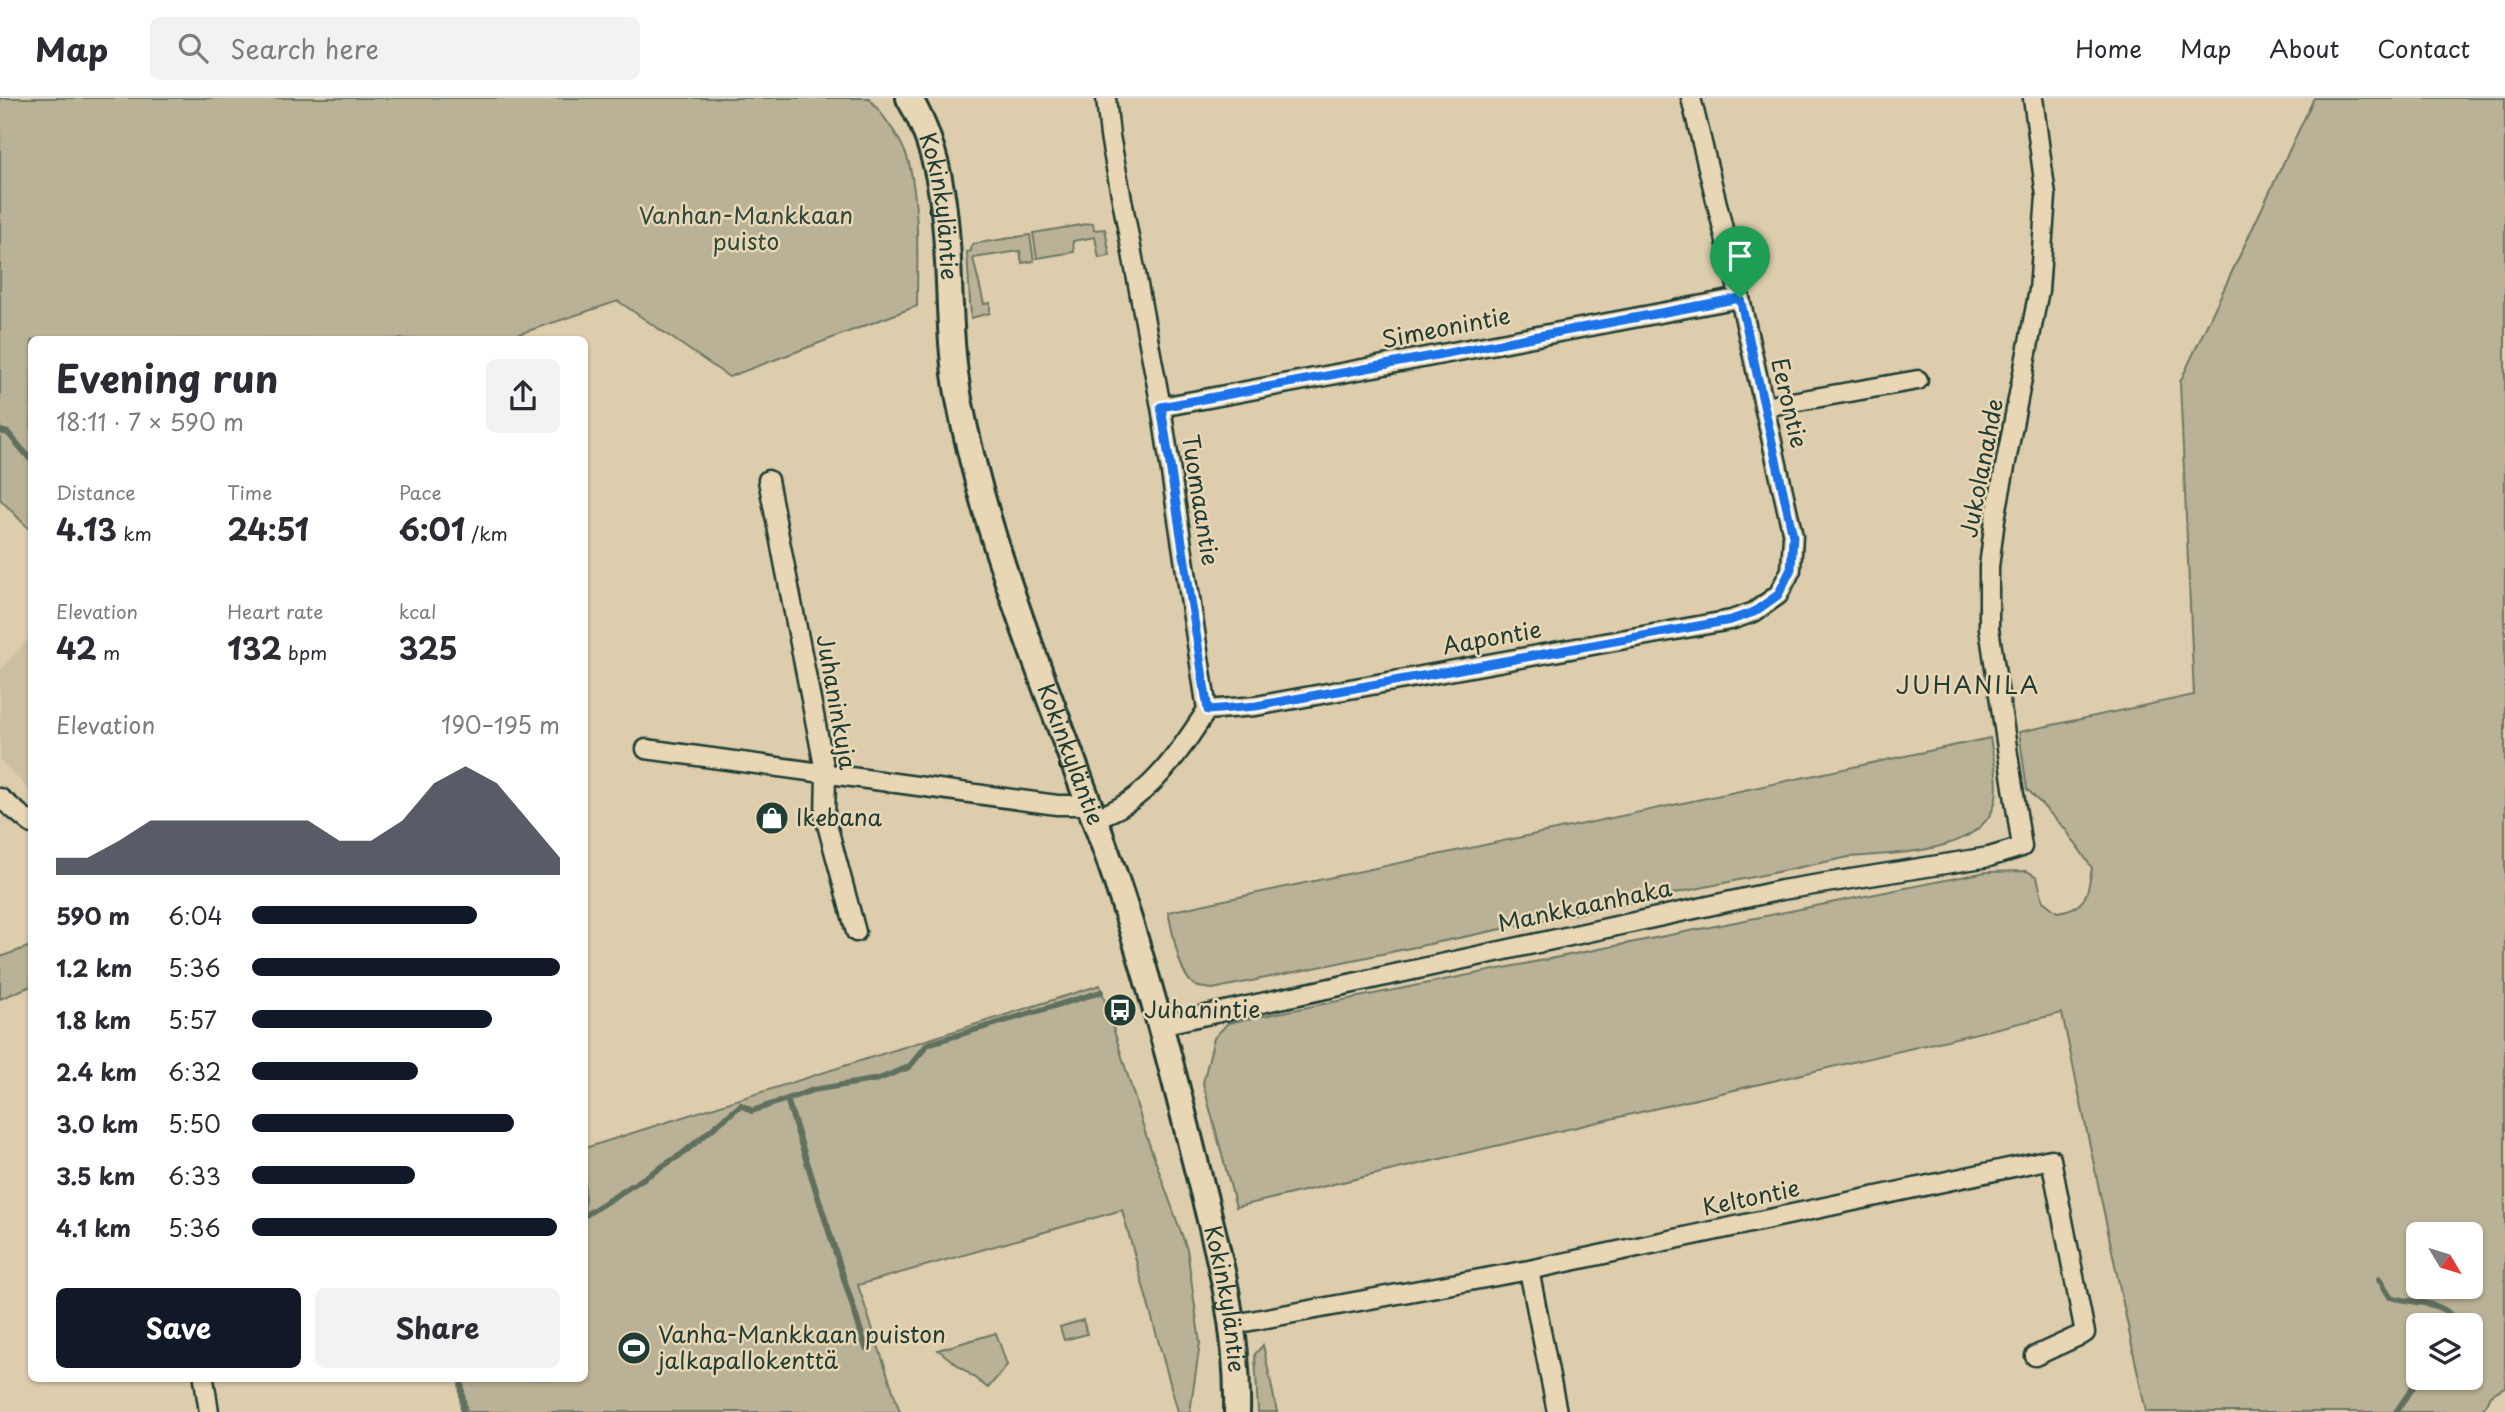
<!DOCTYPE html>
<html lang="en">
<head>
<meta charset="utf-8">
<style>
  :root { --surface:#fff; --page:#f2f2f3; --text:#2b2b33; --muted:#7c7c81; --line:#e1e1e2; --accent:#111827 }
  body { margin:0; font-family:"Playpen Sans",sans-serif; background:var(--page); color:var(--text); height:100vh; display:flex; flex-direction:column; font-size:26px; white-space:nowrap }
  * { box-sizing:border-box; margin:0 }
  p { font-size:23px; color:var(--muted) }
  .icon { flex:none; width:38px; height:38px; fill:none; stroke:currentColor; stroke-width:2; stroke-linecap:round; stroke-linejoin:round }
  .map { position:relative; flex:1; overflow:hidden }
  .sheet { position:absolute; left:28px; top:238px; width:560px; height:1046px; display:flex; flex-direction:column; background:var(--surface); border-radius:10px; box-shadow:0 2px 5px #0004 }
  .sheet>* { flex:none }
  .needle { width:46px; rotate:128deg }
  .fabs { position:absolute; left:2406px; top:1124px; display:grid; gap:14px }
  .fabs a { display:grid; place-items:center; width:77px; height:77px; border-radius:10px; background:var(--surface); box-shadow:0 2px 5px #0004; font-size:35px }
  .pin { position:absolute; display:grid; place-items:center; width:60px; height:60px; color:#fff; margin:-72px -30px; border-radius:50% 50% 50% 0; rotate:-45deg; box-shadow:0 0 7px #0007 }
  .pin .icon { rotate:45deg }
  .round { display:grid; place-items:center; flex:none; width:74px; height:74px; border-radius:10px; background:var(--page) }
  .overview { display:flex; align-items:center; justify-content:space-between; height:119px; padding:0 28px }
  h1 { font-size:38px; font-weight:700; line-height:52px }
  .figures { display:grid; grid-template-columns:repeat(3,1fr); gap:10px; height:119px; padding:7px 28px }
  .figures div { display:grid; align-content:center }
  .figures b { font-size:30px; font-weight:700 }
  .figures small { font-size:19px; font-weight:400 }
  .figures p { font-size:19px }
  .chart { height:196px; padding:14px 28px }
  .chart p { display:flex; justify-content:space-between }
  .chart svg { width:100%; height:126px; margin-top:7px; fill:var(--accent); opacity:.7 }
  .button { display:flex; gap:14px; margin-top:auto; padding:14px 28px }
  .button a { flex:1; height:80px; border-radius:10px; background:var(--accent); color:#fff; font-size:28px; font-weight:700; line-height:80px; text-align:center }
  .button a+a { background:var(--page); color:var(--text) }
  ul { padding:0 28px; list-style:none; font-size:23px }
  li { display:grid; grid-template-columns:112px 84px 1fr; align-items:center; height:52px }
  li i { height:18px; border-radius:9px; background:var(--accent) }
  header { display:flex; align-items:center; gap:42px; box-sizing:border-box; height:98px; padding:0 35px; background:var(--surface); border-bottom:2px solid var(--line) }
  header strong { font-size:33px }
  nav { display:flex; gap:38px; margin-inline-start:auto; font-size:24px }
  .search { width:490px; height:63px; background:var(--page); display:flex; align-items:center; gap:18px; box-sizing:border-box; padding:0 24px; border-radius:10px; color:var(--muted); font-size:26px }
  .map>svg:first-child { display:block }
  .built { fill:#ccbfa1 }
  .green { fill:#bab296; stroke:#6c7865; stroke-width:2; fill-rule:evenodd }
  .lines { fill:none; stroke-linecap:round; stroke-linejoin:round }
  .stream { stroke:#606f5e; stroke-width:6 }
  .street-casing { stroke:#1f3d34; stroke-width:23 }
  .secondary-casing { stroke:#1f3d34; stroke-width:30 }
  .street { stroke:#e9d6b4; stroke-width:18 }
  .secondary { stroke:#e9d6b4; stroke-width:24 }
  .route-casing { stroke:#fff; stroke-width:14 }
  .route { stroke:#1a73e8; stroke-width:9 }
  .labels { text-anchor:middle; stroke-width:5; stroke-linejoin:round; paint-order:stroke }
  .street-label { font-size:23px; fill:#1f3d34; stroke:#e9d6b4 }
  .park-label { font-size:23px; fill:#2e493e; stroke:#e9d6b4 }
  .poi-label { font-size:23px; fill:#1f3d34; stroke:#e9d6b4; text-anchor:start }
  .neighbourhood-label { font-size:24px; letter-spacing:2px; fill:#1f3d34; stroke:#e9d6b4 }
</style>
</head>
<body>
<header>
<strong>Map</strong>
<div class="search"><svg class="icon" aria-label="search" viewBox="0 0 24 24"><circle cx="10" cy="10" r="6"/><path d="M15 15l6 6"/></svg>Search here</div>
<nav><a>Home</a><a>Map</a><a>About</a><a>Contact</a></nav>
</header>
<div class="map">
<svg width="2505" height="1314" viewBox="0 0 2505 1314">
  <rect width="100%" height="100%" fill="#ddcdac"/>
  <filter id="ink" filterUnits="userSpaceOnUse"><feTurbulence type="fractalNoise" baseFrequency=".0143" numOctaves="2"/><feDisplacementMap in="SourceGraphic" scale="14" xChannelSelector="R" yChannelSelector="G"/><feConvolveMatrix kernelMatrix="1 2 1 2 8 2 1 2 1" color-interpolation-filters="sRGB"/></filter>
  <g filter="url(#ink)">
    <!-- built -->
    <path class="built" d="M31 538V694L0 662V572Z"/>
    <!-- green -->
    <path class="green" d="M0 0H869C884 19 903 42 909 65 920 110 917 162 917 208L729 279 618 203 504 241 32 242 31 433 0 401Z
      M2314 0H2505V1289L2490 1297 2482 1314H2146L2062 915 1236 1109 1203 985 1214 940 1228 925 1986 774 2027 773 2037 779 2043 803 2057 814C2087 810 2087 798 2092 770L2066 732 2027 691 2019 634 2194 597 2180 284ZM2418 1136H2471V1188H2418ZM2418 1227H2471V1279H2418Z
      M1093 125 1094 132 1105 131 1110 158 1099 160 1095 139 1073 143 1074 154 1037 160 1033 135Z
      M1030 137 1034 163 1022 165 1020 153 973 160 984 206 990 205V215L971 220 967 154 971 153 972 146Z
      M1990 640C1993 659 1999 681 1996 700 1987 757 1892 755 1849 759L1213 891C1208 890 1200 890 1196 888 1178 879 1173 832 1168 814Z
      M31 848V888L0 901V859Z
      M1100 887 1146 1037 1187 1151 1200 1245 1190 1314H1178L1122 1112 858 1187 900 1314H467L462 1281H584L585 1050Z
      M1083 1222 1087 1236 1064 1242 1060 1229Z
      M996 1235 1007 1267 988 1290 938 1252Z
      M1263 1247 1277 1314H1258L1255 1256Z"/>
    <g class="lines">
      <!-- stream -->
      <path class="stream" d="M0 333 8 335 32 363
        M787 1001 866 1250
        M584 1118 682 1056 741 1007 752 1013 813 992 879 981 909 969 928 946 1101 894
        M2379 1181 2390 1199C2413 1206 2447 1201 2457 1227
        M461 1281 463 1314
        M2396 1314 2420 1279"/>
      <defs>
        <path id="street" d="M1161 309 1740 200
          M1764 309 1918 282
          M768 382 826 678 825 719 856 834
          M1207 612 1256 608 1731 522 1754 514 1778 497 1791 472 1793 438 1740 200 1691 0
          M646 651 1057 707H1089
          M0 700 32 726
          M1094 720C1146 706 1179 655 1207 612L1161 309 1110 38 1106 0
          M1160 927 1782 792 1989 759 2022 749 1989 530V469L1995 421 2039 192 2046 98 2033 0
          M1529 1172 1557 1314
          M1234 1226 1529 1172 2051 1061 2085 1235 2035 1258
          M204 1281 209 1314"/>
        <g id="secondary">
          <path id="s1" d="M909 0C963 90 940 202 959 301 986 444 1043 581 1093 717 1135 829 1166 944 1194 1059 1216 1145 1239 1224 1237 1314"/>
        </g>
      </defs>
      <!-- street casing -->
      <use href="#street" class="street-casing"/>
      <!-- secondary casing -->
      <use href="#secondary" class="secondary-casing"/>
      <!-- street -->
      <use href="#street" class="street"/>
      <!-- secondary -->
      <use href="#secondary" class="secondary"/>
    </g>
  </g>
  <g class="lines" filter="url(#ink)">
    <defs>
      <path id="route" d="M1740 200 1793 438 1791 471 1778 497 1754 514 1731 522 1256 608 1208 612 1161 309Z"/>
    </defs>
    <!-- route casing -->
    <use href="#route" class="route-casing"/>
    <!-- route -->
    <use href="#route" class="route"/>
  </g>
  <!-- icons -->
  <defs>
    <symbol id="shop-disc" viewBox="-11 -11 22 22"><circle r="9.5" fill="#1f3d34" stroke="#e9d6b4"/><path d="M-5-2.5h2.3a2.7 3.5 0 0 1 5.4 0H5L5.5 6h-11ZM-1.5-2.5h3a1.5 2.3 0 0 0-3 0Z" fill="#fff"/></symbol>
    <symbol id="bus-disc" viewBox="-11 -11 22 22"><circle r="9.5" fill="#1f3d34" stroke="#e9d6b4"/><path d="M-5-6H5V4H4V6H2V4H-2V6H-4V4H-5ZM-3.5-4V0h7V-4ZM-3.5 1.2v1.5H-2V1.2ZM2 1.2v1.5H3.5V1.2Z" fill="#fff"/></symbol>
    <symbol id="stadium-disc" viewBox="-11 -11 22 22"><circle r="9.5" fill="#1f3d34" stroke="#e9d6b4"/><path d="M0-5a6.5 5 0 1 0 0 10a6.5 5 0 1 0 0-10ZM-3.5-1.8h7v3.6h-7Z" fill="#fff"/></symbol>
  </defs>
  <g fill-rule="evenodd">
    <use href="#shop-disc" x="753" y="701" width="38" height="38"/>
    <use href="#bus-disc" x="1101" y="893" width="38" height="38"/>
    <use href="#stadium-disc" x="615" y="1231" width="38" height="38"/>
  </g>
  <g class="labels">
    <!-- street labels -->
    <g class="street-label">
      <text dy="8" stroke="none"><textPath href="#s1" startOffset="114">Kokinkyläntie</textPath></text>
      <text transform="translate(1446 230) rotate(-11)" y="8">Simeonintie</text>
      <text transform="translate(1789 305) rotate(77)" y="8">Eerontie</text>
      <text transform="translate(1982 370) rotate(-79)" y="8">Jukolanahde</text>
      <text transform="translate(1200 402) rotate(81)" y="8">Tuomaantie</text>
      <text transform="translate(1492 540) rotate(-10)" y="8">Aapontie</text>
      <text transform="translate(836 604) rotate(80)" y="8">Juhaninkuja</text>
      <text dy="8" stroke="none"><textPath href="#s1" startOffset="681">Kokinkyläntie</textPath></text>
      <text transform="translate(1585 808) rotate(-12)" y="8">Mankkaanhaka</text>
      <text transform="translate(1751 1100) rotate(-12)" y="8">Keltontie</text>
      <text dy="8" stroke="none"><textPath href="#s1" startOffset="1248">Kokinkyläntie</textPath></text>
    </g>
    <!-- park labels -->
    <g class="park-label">
      <text x="746" y="126">Vanhan-Mankkaan<tspan x="746" dy="26">puisto</tspan></text>
    </g>
    <!-- poi labels -->
    <g class="poi-label">
      <text x="796" y="728">Ikebana</text>
      <text x="1144" y="920">Juhanintie</text>
      <text x="658" y="1245">Vanha-Mankkaan puiston<tspan x="658" dy="26">jalkapallokenttä</tspan></text>
    </g>
    <!-- neighbourhood labels -->
    <g class="neighbourhood-label">
      <text x="1968" y="596">JUHANILA</text>
    </g>
  </g>
</svg>
<div class="fabs">
<a><svg class="needle" viewBox="-14 -14 28 28"><path d="M0-13l5 13h-10z" fill="#e53935"/><path d="M0 13l5-13h-10z" fill="#7c7c81"/></svg></a>
<a><svg class="icon" aria-label="layers" viewBox="0 0 24 24"><path d="M12 4l9 5-9 5-9-5zM3 14l9 5 9-5"/></svg></a>
</div>
<div class="pin" style="left:1740px;top:200px;background:#1e9e55"><svg class="icon" aria-label="arrive" viewBox="0 0 24 24"><path d="M6 21V4h12l-3 4 3 4H6"/></svg></div>
<section class="sheet">
<div class="overview"><div><h1>Evening run</h1><p>18:11 · 7 × 590 m</p></div><a class="round"><svg class="icon" aria-label="share" viewBox="0 0 24 24"><path d="M12 15V3M7 8l5-5 5 5M5 13v7h14v-7"/></svg></a></div>
<div class="figures">
<div><p>Distance</p><b>4.13<small> km</small></b></div>
<div><p>Time</p><b>24:51</b></div>
<div><p>Pace</p><b>6:01<small> /km</small></b></div>
</div>
<div class="figures">
<div><p>Elevation</p><b>42<small> m</small></b></div>
<div><p>Heart rate</p><b>132<small> bpm</small></b></div>
<div><p>kcal</p><b>325</b></div>
</div>
<div class="chart"><p><span>Elevation</span>190–195 m</p>
<svg viewBox="0 0 160 44" preserveAspectRatio="none"><path d="M0 44V38L10 38L20 32L30 25L40 25L50 25L60 25L70 25L80 25L90 32L100 32L110 25L120 12L130 6L140 12L150 25L160 38V44z"/></svg>
</div>
<ul>
<li><b>590 m</b>6:04<i style="width:73%"></i></li>
<li><b>1.2 km</b>5:36<i style="width:100%"></i></li>
<li><b>1.8 km</b>5:57<i style="width:78%"></i></li>
<li><b>2.4 km</b>6:32<i style="width:54%"></i></li>
<li><b>3.0 km</b>5:50<i style="width:85%"></i></li>
<li><b>3.5 km</b>6:33<i style="width:53%"></i></li>
<li><b>4.1 km</b>5:36<i style="width:99%"></i></li>
</ul>
<div class="button"><a>Save</a><a>Share</a></div>
</section>
</div>
</body>
</html>
